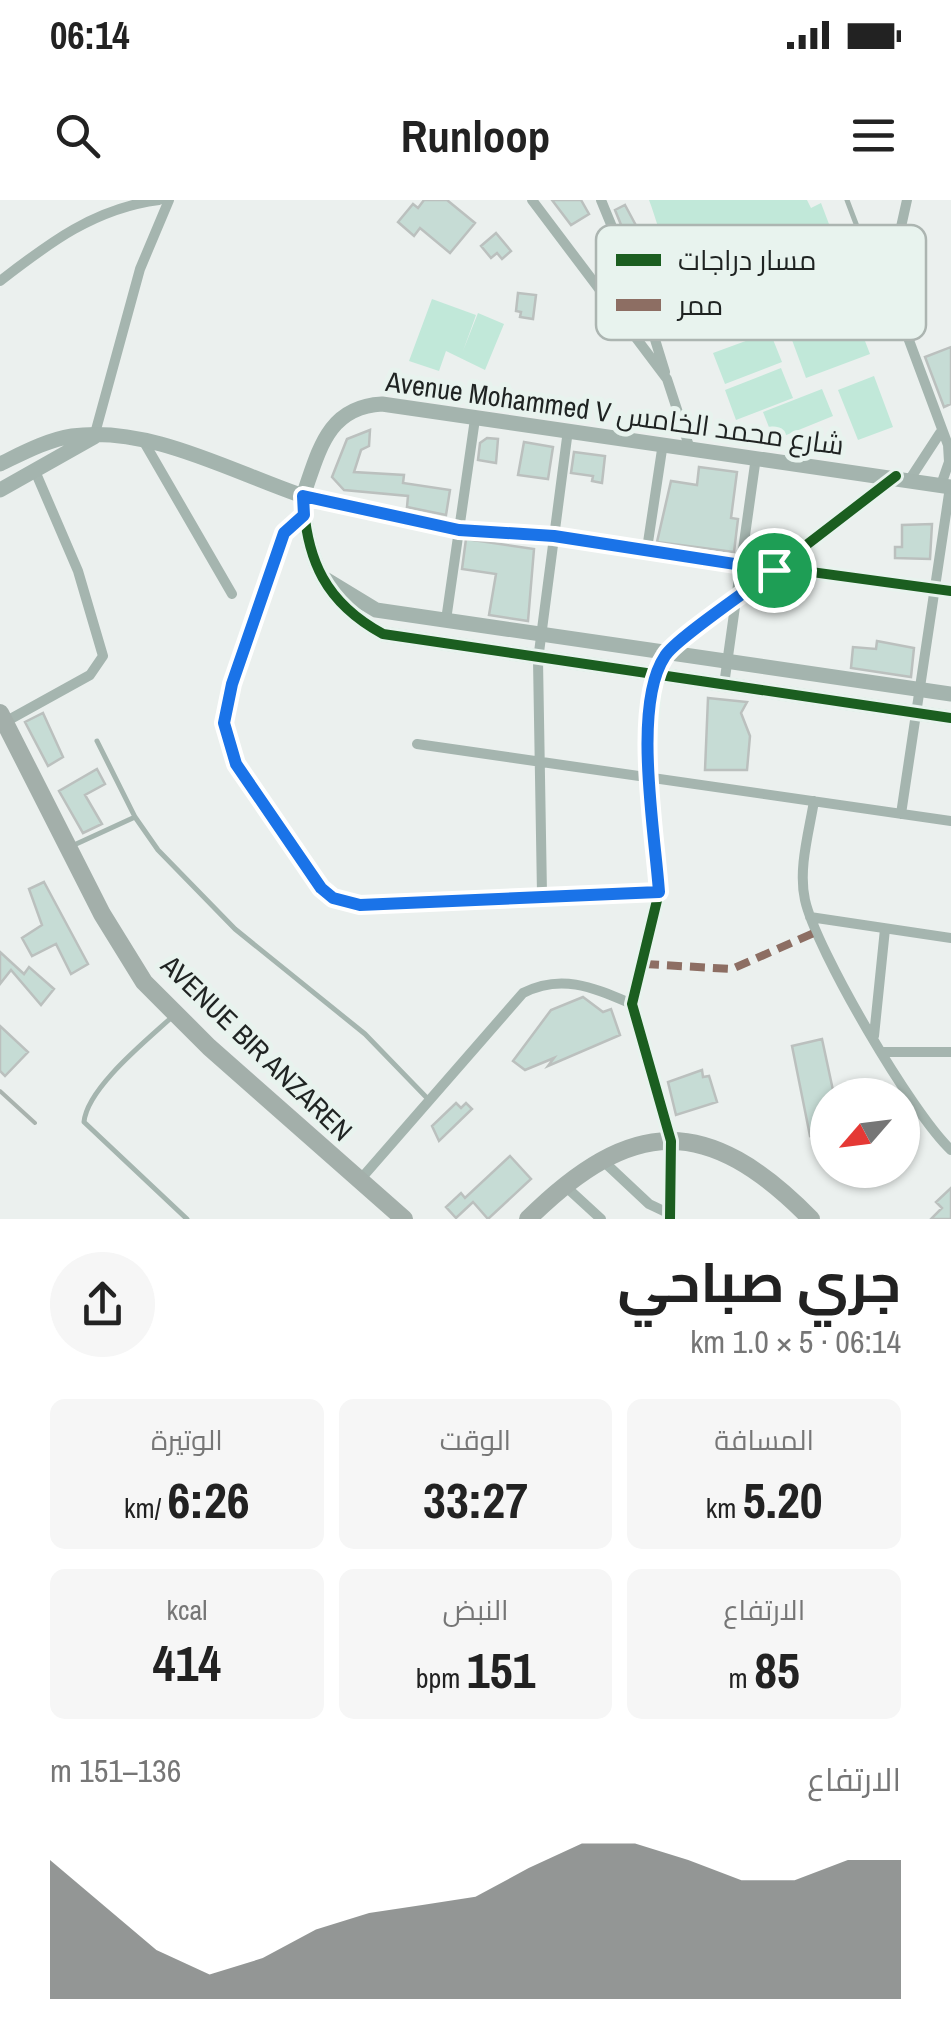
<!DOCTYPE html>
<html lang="ar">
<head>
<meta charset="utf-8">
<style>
  :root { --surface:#fff; --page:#f6f6f6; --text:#222; --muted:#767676; --accent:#666b69 }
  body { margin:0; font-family:"Archivo Narrow",Cairo,sans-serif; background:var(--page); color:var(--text); direction:rtl; height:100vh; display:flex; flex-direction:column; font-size:38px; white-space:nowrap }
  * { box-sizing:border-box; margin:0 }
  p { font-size:32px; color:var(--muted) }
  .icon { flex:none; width:55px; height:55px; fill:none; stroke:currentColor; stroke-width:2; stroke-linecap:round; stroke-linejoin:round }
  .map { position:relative; height:1019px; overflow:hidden; direction:ltr }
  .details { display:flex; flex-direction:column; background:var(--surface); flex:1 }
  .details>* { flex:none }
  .needle { width:65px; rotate:242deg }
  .fabs { position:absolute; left:810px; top:878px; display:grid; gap:20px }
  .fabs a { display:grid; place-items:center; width:110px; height:110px; border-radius:50%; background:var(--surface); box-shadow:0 2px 8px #0004; font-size:50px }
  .pin { position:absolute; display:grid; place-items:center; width:85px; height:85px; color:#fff; margin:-42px; border:5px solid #fff; border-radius:50%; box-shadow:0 2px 10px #0007 }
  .round { display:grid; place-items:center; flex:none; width:105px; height:105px; border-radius:52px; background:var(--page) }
  .summary { display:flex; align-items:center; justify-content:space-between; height:170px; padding:0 50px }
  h1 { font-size:55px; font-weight:700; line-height:75px }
  .metrics { display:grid; grid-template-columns:repeat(3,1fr); gap:15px; height:170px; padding:10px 50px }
  .metrics div { display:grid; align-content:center; border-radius:15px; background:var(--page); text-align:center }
  .metrics b { font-size:50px; font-weight:700 }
  .metrics small { font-size:28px; font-weight:400 }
  .metrics p { font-size:28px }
  .chart { height:280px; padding:20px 50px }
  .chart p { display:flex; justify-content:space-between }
  .chart svg { width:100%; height:180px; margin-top:10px; fill:var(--accent); opacity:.7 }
  .status { display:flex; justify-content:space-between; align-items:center; height:70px; padding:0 50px; background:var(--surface); direction:ltr }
  .status svg { height:28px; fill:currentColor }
  header { display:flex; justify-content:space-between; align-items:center; height:130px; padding:0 50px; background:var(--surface); font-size:45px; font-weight:700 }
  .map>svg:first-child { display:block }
  .green { fill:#c1e8d9 }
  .building { fill:#c6dcd5; stroke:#bbc0be; stroke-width:2.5 }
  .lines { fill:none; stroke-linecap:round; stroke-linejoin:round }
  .lane { stroke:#a5b5af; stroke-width:5 }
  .street { stroke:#a5b5af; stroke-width:10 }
  .secondary { stroke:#a4b4ae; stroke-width:15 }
  .primary { stroke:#a3afaa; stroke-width:18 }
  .rail { stroke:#a9b3ae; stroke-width:4 }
  .quiet { stroke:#8d6e63; stroke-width:8; stroke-dasharray:15 8; stroke-linecap:butt }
  .cycleway-casing { stroke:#e8f3ee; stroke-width:16 }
  .cycleway { stroke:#1b5e20; stroke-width:10 }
  .route-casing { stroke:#fff; stroke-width:20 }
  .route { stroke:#1a73e8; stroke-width:12 }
  .labels { text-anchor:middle; stroke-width:10; stroke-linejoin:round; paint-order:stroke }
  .street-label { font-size:28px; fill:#1f2322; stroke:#e8f3ee }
  .key { fill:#e8f3ee; stroke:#acb5b1; stroke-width:2.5 }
  .key-label { font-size:28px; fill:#1f2322 }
</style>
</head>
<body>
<div class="status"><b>06:14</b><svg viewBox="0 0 49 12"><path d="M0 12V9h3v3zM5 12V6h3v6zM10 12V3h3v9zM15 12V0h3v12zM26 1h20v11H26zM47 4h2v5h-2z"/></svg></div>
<header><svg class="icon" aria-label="menu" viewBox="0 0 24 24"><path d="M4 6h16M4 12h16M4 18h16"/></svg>Runloop<svg class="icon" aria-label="search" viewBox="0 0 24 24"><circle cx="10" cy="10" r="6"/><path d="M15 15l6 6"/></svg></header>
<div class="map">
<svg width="951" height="1019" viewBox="0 0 951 1019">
  <rect width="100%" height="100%" fill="#ebf0ee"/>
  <!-- green -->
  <path class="green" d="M649 0H807L811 8 821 3 843 61 819 70C814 79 811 91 804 98 773 134 716 134 687 95 669 71 660 29 649 0Z
    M432 99 476 115 463 151 478 113 504 124 485 170 446 151 439 171 409 161Z
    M855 115 870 154 806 178 792 140Z
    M770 132 782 162 725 184 713 153Z
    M781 168 793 198 736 220 725 190Z
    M874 176 893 227 858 240 838 190Z
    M822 189 833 216 774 240 763 212Z"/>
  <!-- building -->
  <path class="building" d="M424 0H447L475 23 450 53 420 28 414 36 398 22 413 4 418 8Z
    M552 0H581L589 14 571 25Z
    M625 5 654 59 647 62 654 78 659 76 679 121 663 128 615 10Z
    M496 33 511 51 502 59 497 53 491 58 481 46Z
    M518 93 536 95 533 119 520 117 521 112 516 111Z
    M951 147V204L944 207 925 157Z
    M370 230 369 246 361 250 354 272 404 275 403 283 450 290 446 315 407 307 408 296 344 290 332 277 347 239Z
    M487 238 498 239 496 263 478 260 480 243Z
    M524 242 553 247 548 279 518 275Z
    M574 252 605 256 602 283 592 281 593 276 571 273Z
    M699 267 737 272 731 318 738 319 734 352 657 342 671 281 697 285Z
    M932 324 930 359 895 358V347H902V325Z
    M466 339 534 349 528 421 489 415 496 374 462 369Z
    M877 441 914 448 911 477 851 468 853 447 876 449Z
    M708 498 747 502 741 513 750 536 747 570H705Z
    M43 513 63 557 48 566 25 522Z
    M97 569 105 584 85 595 102 624 83 633 59 591Z
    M44 682 88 764 71 774 56 744 32 756 22 738 42 725 29 689Z
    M0 752 24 774 29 767 54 789 41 805 11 770 0 784Z
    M583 797 603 812 611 809 620 835 548 866 554 858 525 870 513 861 551 810Z
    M0 826 28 852 5 876 0 871Z
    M822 839 834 895H828V931L810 936 792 846Z
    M702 870 703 877 709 876 717 902 676 915 668 882Z
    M456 903 461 908 466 903 472 909 439 941 432 926Z
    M510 956 531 979 488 1019 473 1002 456 1018 446 1007 461 993 465 998Z
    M951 988V1019H931L942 1008 936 1002Z"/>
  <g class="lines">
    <!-- lane -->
    <path class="lane" d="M847 0 866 50 890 93
      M97 541 135 617 158 650 235 729 365 834 427 898
      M74 645 135 617
      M172 817C147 840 87 888 84 922L187 1019"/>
    <!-- street -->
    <path class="street" d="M532 0 667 179 689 246
      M601 0 645 107 665 172
      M907 0 893 63 894 100 948 245 949 262 941 285
      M0 81C49 43 95 8 159 0
      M94 237 140 69 169 0
      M144 242 232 394
      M910 279 940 233
      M303 296 459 330 554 337 951 391
      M304 315 284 333 232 484 224 523 236 564 321 688 333 698 360 705 659 692
      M647 349 663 243
      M446 420 475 219
      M724 485 756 257
      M5 522 90 475 103 456 78 371 35 271
      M417 544 951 621
      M814 601C809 632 798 669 805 700 816 750 913 915 951 950
      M901 614 950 287
      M542 694 538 460 568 230
      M810 717 951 738
      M874 836 885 729
      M882 852H951
      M601 959 649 1004 670 1014
      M359 981 523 793C562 773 594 788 632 804
      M564 985 601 1019
      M670 1019 671 941 632 804 659 692 648 577 655 478 666 453 892 279"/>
    <!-- secondary -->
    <path class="secondary" d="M0 264C23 253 47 240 72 236 149 225 232 272 303 296 319 251 327 207 382 204L951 287
      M0 290 94 237
      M303 296C306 361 326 403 383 434L951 518
      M325 379 376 410 951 494"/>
    <!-- primary -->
    <path class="primary" d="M0 513 102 714 144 782 209 847 404 1019
      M528 1019C631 917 707 913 811 1019"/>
    <!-- rail -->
    <path class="rail" d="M0 891 35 923"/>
    <!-- quiet -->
    <path class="quiet" d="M644 764 732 769 816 732"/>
    <defs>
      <path id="cycleway" d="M951 391 554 337 459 330 303 296C306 361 326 403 383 434L951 518
        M670 1019 671 941 632 804 659 692 648 577 655 478 666 453 896 276"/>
    </defs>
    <!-- cycleway casing -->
    <use href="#cycleway" class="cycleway-casing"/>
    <!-- cycleway -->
    <use href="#cycleway" class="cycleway"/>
  </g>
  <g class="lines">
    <defs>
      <path id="route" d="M303 296 459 330 554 336 774 370C752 388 675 439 665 456 632 505 655 633 659 692L360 705 333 698 321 688 236 564 224 523 232 484 284 333 304 315Z"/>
    </defs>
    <!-- route casing -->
    <use href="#route" class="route-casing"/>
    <!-- route -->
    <use href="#route" class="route"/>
  </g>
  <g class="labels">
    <!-- street labels -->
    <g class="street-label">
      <text transform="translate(615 213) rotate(8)" y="10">Avenue Mohammed V شارع محمد الخامس</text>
      <text transform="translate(257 848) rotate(44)" y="10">AVENUE BIR ANZAREN</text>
    </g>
  </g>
  <!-- legend -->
  <rect x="596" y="25" width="330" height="115" rx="15" class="key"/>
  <rect x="616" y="54" width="45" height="12" fill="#1b5e20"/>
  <rect x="616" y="99" width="45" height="12" fill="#8d6e63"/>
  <g class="key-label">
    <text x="678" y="70">مسار دراجات</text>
    <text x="678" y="115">ممر</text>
  </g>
</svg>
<div class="fabs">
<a><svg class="needle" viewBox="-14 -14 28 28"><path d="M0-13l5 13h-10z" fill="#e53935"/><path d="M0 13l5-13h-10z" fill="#767676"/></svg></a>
</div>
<div class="pin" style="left:774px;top:370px;background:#1e9e55"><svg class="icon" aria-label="arrive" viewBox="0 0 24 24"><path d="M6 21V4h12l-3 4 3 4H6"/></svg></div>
</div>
<section class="details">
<div class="summary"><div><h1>جري صباحي</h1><p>06:14 · 5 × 1.0 km</p></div><a class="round"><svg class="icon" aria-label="share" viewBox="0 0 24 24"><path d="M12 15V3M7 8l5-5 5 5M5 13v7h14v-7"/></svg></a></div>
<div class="metrics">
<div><p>المسافة</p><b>5.20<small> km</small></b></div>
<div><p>الوقت</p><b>33:27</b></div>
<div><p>الوتيرة</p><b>6:26<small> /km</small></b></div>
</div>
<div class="metrics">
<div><p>الارتفاع</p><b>85<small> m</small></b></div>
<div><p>النبض</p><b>151<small> bpm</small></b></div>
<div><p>kcal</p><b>414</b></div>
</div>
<div class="chart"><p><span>الارتفاع</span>136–151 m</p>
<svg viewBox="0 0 160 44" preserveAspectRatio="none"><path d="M0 44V10L10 21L20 32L30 38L40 34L50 27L60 23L70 21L80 19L90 12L100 6L110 6L120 10L130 15L140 15L150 10L160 10V44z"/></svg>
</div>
</section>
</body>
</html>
